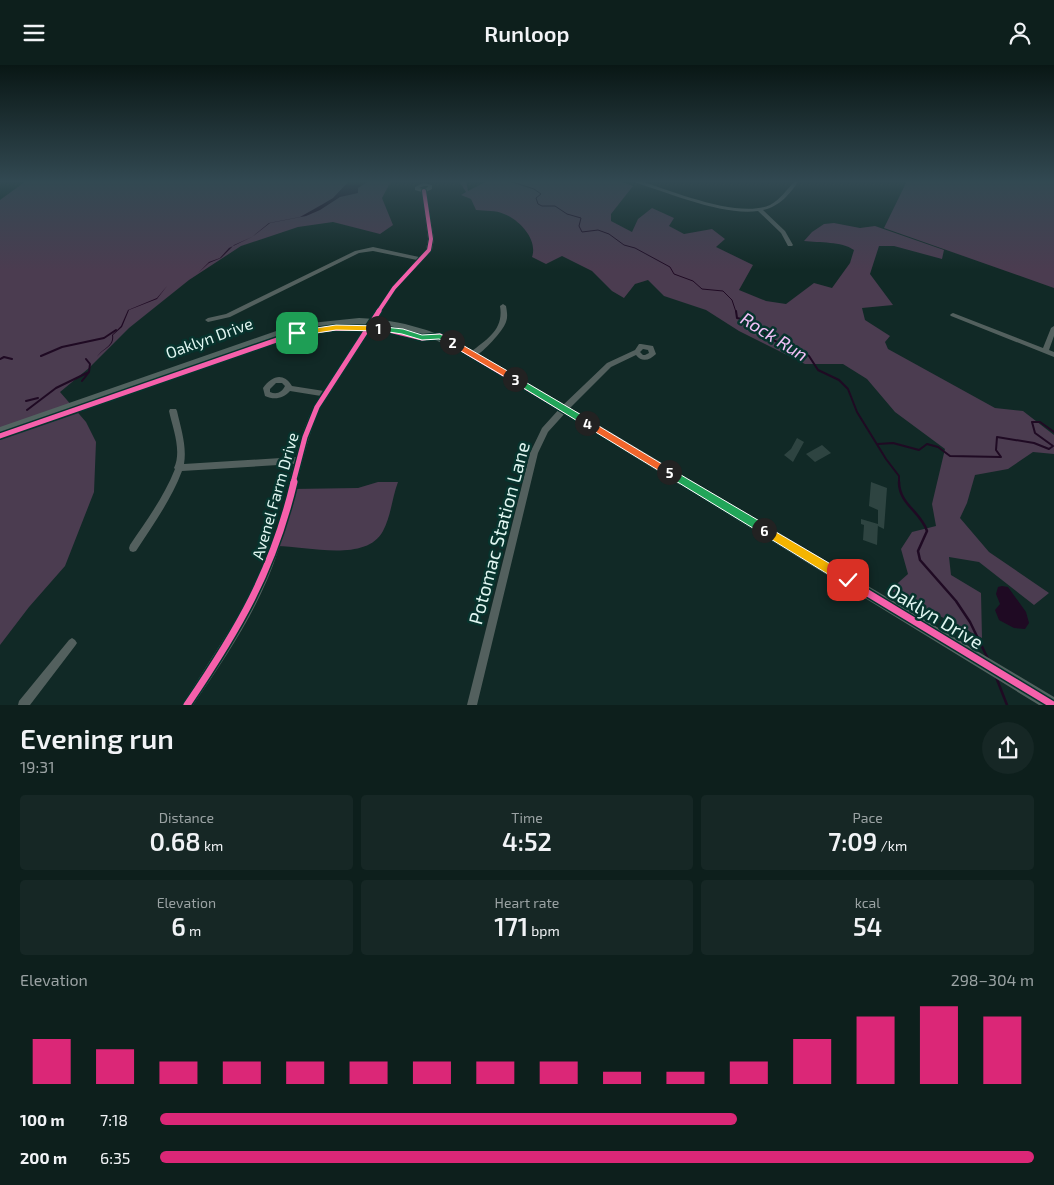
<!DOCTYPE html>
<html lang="en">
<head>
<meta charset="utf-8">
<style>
  :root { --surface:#0d1f1c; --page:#162725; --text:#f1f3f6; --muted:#9aa2a3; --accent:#db2777 }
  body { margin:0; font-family:"Exo 2",sans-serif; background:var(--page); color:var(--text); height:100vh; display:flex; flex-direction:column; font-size:19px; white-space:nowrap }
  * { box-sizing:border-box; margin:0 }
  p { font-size:16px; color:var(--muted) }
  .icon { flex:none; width:28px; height:28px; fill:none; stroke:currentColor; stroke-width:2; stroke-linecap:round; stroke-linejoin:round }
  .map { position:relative; height:640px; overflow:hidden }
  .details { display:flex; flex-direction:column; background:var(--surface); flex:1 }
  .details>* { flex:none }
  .pin { position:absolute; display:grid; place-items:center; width:42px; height:42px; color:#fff; margin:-21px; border-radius:10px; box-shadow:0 2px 8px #0006 }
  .km { position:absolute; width:25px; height:25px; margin:-12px; border-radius:50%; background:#222; color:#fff; font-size:14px; line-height:25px; text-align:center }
  .round { display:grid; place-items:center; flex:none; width:52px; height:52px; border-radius:26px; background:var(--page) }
  .headline { display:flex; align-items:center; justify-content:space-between; height:85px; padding:0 20px }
  h1 { font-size:28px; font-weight:600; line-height:38px }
  .stats { display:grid; grid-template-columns:repeat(3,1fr); gap:8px; height:85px; padding:5px 20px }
  .stats div { display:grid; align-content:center; border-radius:5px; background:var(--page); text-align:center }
  .stats b { font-size:25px; font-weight:600 }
  .stats small { font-size:14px; font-weight:400 }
  .stats p { font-size:14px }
  .chart { height:140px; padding:10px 20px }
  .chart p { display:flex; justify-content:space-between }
  .chart svg { width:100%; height:90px; margin-top:5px; stroke:var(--accent); stroke-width:6 }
  ul { padding:0 20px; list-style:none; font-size:16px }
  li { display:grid; grid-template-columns:80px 60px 1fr; align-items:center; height:38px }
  li i { height:12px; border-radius:6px; background:var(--accent) }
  header { display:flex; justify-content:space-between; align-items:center; height:65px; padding:0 20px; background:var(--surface); font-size:22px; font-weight:600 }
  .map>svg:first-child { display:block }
  .green { fill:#4b3c50 }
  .water { fill:#1f0a23 }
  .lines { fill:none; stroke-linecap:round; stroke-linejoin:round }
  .stream-far2 { stroke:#1f0a23; stroke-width:1 }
  .stream-far1 { stroke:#1f0a23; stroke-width:2 }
  .stream { stroke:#1f0a23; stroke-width:2.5 }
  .building { fill:#2e4441 }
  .street { fill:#53605e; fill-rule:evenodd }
  .secondary { fill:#526360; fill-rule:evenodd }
  .cycleway-far2-casing { stroke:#07332d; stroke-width:6 }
  .cycleway-far1-casing { stroke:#07332d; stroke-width:8 }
  .cycleway-casing { stroke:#07332d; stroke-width:10 }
  .cycleway-far2 { stroke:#f560ab; stroke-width:4 }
  .cycleway-far1 { stroke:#f560ab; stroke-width:5 }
  .cycleway { stroke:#f560ab; stroke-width:7 }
  .split-1 { fill:#f5b400; stroke:#fff }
  .split-2 { fill:#22a559; stroke:#fff }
  .split-3 { fill:#f0652b; stroke:#fff }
  .split-4 { fill:#22a559; stroke:#fff }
  .split-5 { fill:#f0652b; stroke:#fff }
  .split-6 { fill:#22a559; stroke:#fff }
  .split-7 { fill:#f5b400; stroke:#fff }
  .labels { text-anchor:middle; stroke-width:5; stroke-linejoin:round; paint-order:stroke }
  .street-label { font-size:16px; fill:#e0f6f1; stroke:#07332d }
  .water-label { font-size:18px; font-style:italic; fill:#f2c0f7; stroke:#07332d }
  .near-street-label { font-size:19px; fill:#e0f6f1; stroke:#07332d }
</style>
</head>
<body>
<header><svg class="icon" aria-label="menu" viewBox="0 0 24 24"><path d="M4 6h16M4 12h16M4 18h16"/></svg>Runloop<svg class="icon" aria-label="person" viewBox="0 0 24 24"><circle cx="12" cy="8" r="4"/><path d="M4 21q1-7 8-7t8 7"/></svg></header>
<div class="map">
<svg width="1054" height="640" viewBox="0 0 1054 640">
  <rect width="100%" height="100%" fill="#112926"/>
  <!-- green -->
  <path class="green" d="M26 116H391L382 133 393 160 380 169 333 157 298 162 241 181 189 215 129 263 89 303 60 327 86 357 96 377 94 427 65 501 29 542 0 580V135Z
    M459 116H466L468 126 487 116H619L633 121 611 149V156L632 167 638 154 652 143 674 153 669 161 684 169 712 164 725 174 716 182 753 200 739 225 766 236 786 239 814 218 832 223 850 198 854 185C841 176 820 178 804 176L812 167 824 159 834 158 860 163 875 161 944 185 942 194 894 181H879L870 209 893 240 862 243 865 255 890 271 885 277 888 284 995 343 1023 346 1054 370V389L1033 387 1008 404 975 410 967 438 960 453 989 487 1049 528 1034 540 979 497 949 492 951 510 981 528 982 573 890 525 908 509 901 484 912 467 936 461 932 439 945 384 895 347 867 314 843 299H805L739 266 706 245 664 231 648 215 635 219 624 233 612 226 592 206 562 191 546 199 532 192C538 175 520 155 504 149 496 145 485 146 476 145L471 134 461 130 466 127Z
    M907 116 1054 117V223L884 163Z
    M378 417H398C392 433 391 451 383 466 366 498 306 481 277 481L293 424 358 423Z"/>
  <!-- water -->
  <path class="water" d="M349 116H369L358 123V128L340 132 320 145 306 151 270 158 252 172 234 180 221 193 209 198 198 208 167 221 157 234 129 245 122 262 113 270C115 282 103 283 97 292L86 294 97 292C102 283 114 282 112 270L121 261 128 245 157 233 167 221 198 208 209 197 220 193 229 183 252 172 269 158 300 152 323 139 333 133Z
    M1002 521 1008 522 1026 547 1029 558 1025 564 1014 563 999 555 995 545 1000 539 996 529 998 522Z"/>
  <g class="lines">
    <!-- stream-far2 -->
    <path class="stream-far2" d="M509 116 534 124 541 129 536 133 538 139 542 141H555L567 149 581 153 579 161 582 167 598 165 609 169 624 180 635 183 670 202 674 209 693 216 702 224 723 226 732 235 736 247"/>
    <!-- stream-far1 -->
    <path class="stream-far1" d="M736 246 737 253 750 256 775 276 800 285 809 291 818 305 839 315 848 324 857 347 886 394 899 411V418
      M41 291 62 282 104 273 116 265
      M0 294 4 292 12 294
      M82 316 89 307
      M26 336 38 333
      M27 345 56 323 89 307 90 299 86 294
      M878 379 893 378 919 385 927 379 938 382 950 391 1001 392 996 385 997 372 1034 378 1049 384 1053 381 1035 368 1032 357H1040L1054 367"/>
    <!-- stream -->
    <path class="stream" d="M899 417C899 439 921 447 927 466L918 486 920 495 956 536 970 557 988 594
      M996 612 1007 640"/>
  </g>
  <!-- building -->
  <path class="building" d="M797 373 804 377 793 397 784 390 791 384Z
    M822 380 831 388 815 397 806 389Z
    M871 417 887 423 884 464 878 461V445L869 441Z
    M861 454 878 459 877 480 863 475 864 460 861 459Z"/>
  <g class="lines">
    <!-- street -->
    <path class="street" d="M634 116H640C672 126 739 154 770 140 780 135 787 124 795 116H799C789 129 781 141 763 145L785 166 793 180 792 181H788L781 168 758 146C723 151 669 128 634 117Z
      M423 118 432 120V124L426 127 434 174 432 185 396 224 320 343C300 389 295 439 278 486 260 542 226 592 193 640H182L237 553 260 509 277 466 294 399 182 406C171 435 153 460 136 486L133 487 130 486 129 483 130 480C146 456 164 432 175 404L174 403C182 386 173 364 169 346L170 344H176L177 346C181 364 187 381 184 399L296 392C301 371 308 349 321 331L290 326C283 334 274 335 265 331L263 323C272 311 283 307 292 321L324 326 392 222 417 195 373 186 359 188 230 252 208 257 205 255 208 253 226 249 355 186 373 182 419 192 426 185 428 174 422 127 415 125V122ZM424 121H428V122L424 124 419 123ZM276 318H282L285 321C282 327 277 330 270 327V324Z
      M503 239 506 241C507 247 508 252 506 257 503 266 483 288 475 291 473 291 472 291 471 291L470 289 471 287C487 274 504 265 500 241Z
      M953 248 1043 283 1051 263 1054 261V271L1049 285 1054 287V292L951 251 950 250 951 249Z
      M639 279H641L653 281 656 289C650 295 642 298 636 290L611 302 567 346 548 367 538 388 477 640H467L530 388 542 363 561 342 607 298 635 285ZM643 284 648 285 649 288 645 290H643L640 287Z
      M72 573 75 575 77 578 75 581 30 640H18L19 636 69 575Z"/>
    <!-- secondary -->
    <path class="secondary" d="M359 253C403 255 437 266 476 287L1054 632V640H1039L470 291C402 256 361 253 287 269L0 370V362L282 264 311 258Z"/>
    <defs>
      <path id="cycleway-far2" d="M378 247 394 223 429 185 431 174 424 126"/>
      <path id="cycleway-far1" d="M0 371 297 268 336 263 385 264 422 273 440 271 686 418
        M293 418 305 372 317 342 379 246"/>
      <path id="cycleway" d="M684 417 1053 640
        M187 640C238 565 273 506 294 417"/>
    </defs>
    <!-- cycleway-far2 casing -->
    <use href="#cycleway-far2" class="cycleway-far2-casing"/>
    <!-- cycleway-far1 casing -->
    <use href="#cycleway-far1" class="cycleway-far1-casing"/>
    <!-- cycleway casing -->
    <use href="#cycleway" class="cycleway-casing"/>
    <!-- cycleway-far2 -->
    <use href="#cycleway-far2" class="cycleway-far2"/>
    <!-- cycleway-far1 -->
    <use href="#cycleway-far1" class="cycleway-far1"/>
    <!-- cycleway -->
    <use href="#cycleway" class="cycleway"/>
  </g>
  <!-- sky -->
  <linearGradient id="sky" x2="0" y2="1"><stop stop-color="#091715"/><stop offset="0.57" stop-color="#324952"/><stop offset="1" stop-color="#324952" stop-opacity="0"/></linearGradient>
  <rect width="1054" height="205" fill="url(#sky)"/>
  <!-- split-1 -->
  <path class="split-1" d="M336 260 378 261 382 263 378 266 336 265 297 271 294 268 297 266Z"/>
  <!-- split-2 -->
  <path class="split-2" d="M376 261 403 264 422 270 440 269 455 277 452 279 439 274 422 275 402 269 376 265Z"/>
  <!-- split-3 -->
  <path class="split-3" d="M452 274 518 312V316H512L449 279V275Z"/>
  <!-- split-4 -->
  <path class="split-4" d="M515 311 590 355V360H584L512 316V312Z"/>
  <!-- split-5 -->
  <path class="split-5" d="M587 354 672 405V410H666L584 360V355Z"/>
  <!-- split-6 -->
  <path class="split-6" d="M669 403 768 461V468H761L666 410 664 407Z"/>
  <!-- split-7 -->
  <path class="split-7" d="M764 460 851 511 853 515 851 519 848 520 844 519 761 468 759 465Z"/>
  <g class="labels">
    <!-- street labels -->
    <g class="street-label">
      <text transform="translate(209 273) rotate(-20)" y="6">Oaklyn Drive</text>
      <text transform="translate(275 431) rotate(-74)" y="6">Avenel Farm Drive</text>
    </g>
    <!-- water labels -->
    <g class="water-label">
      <text transform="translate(774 272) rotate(32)" y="6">Rock Run</text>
    </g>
    <!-- near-street labels -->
    <g class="near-street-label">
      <text transform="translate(499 468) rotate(-75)" y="7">Potomac Station Lane</text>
      <text transform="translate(935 551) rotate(31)" y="7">Oaklyn Drive</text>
    </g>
  </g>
</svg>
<div class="pin" style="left:297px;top:268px;background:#1e9e55"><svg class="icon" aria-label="arrive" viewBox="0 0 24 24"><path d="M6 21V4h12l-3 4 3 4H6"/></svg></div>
<div class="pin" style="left:848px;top:515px;background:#d93025"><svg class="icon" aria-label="check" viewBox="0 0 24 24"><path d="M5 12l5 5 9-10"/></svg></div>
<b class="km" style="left:378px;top:263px">1</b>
<b class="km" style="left:452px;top:277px">2</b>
<b class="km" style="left:515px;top:314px">3</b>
<b class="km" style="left:587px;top:358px">4</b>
<b class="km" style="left:669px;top:407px">5</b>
<b class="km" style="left:764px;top:465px">6</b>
</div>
<section class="details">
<div class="headline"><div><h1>Evening run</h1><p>19:31</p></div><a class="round"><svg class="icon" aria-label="share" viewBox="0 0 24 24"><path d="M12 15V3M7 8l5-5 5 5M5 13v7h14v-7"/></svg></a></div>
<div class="stats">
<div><p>Distance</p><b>0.68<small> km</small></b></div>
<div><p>Time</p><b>4:52</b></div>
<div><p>Pace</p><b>7:09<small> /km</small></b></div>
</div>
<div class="stats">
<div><p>Elevation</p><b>6<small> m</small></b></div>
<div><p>Heart rate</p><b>171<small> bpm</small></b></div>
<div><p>kcal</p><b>54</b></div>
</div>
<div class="chart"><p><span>Elevation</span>298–304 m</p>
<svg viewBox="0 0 160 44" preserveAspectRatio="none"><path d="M5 44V22M15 44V27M25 44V33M35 44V33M45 44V33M55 44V33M65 44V33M75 44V33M85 44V33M95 44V38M105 44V38M115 44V33M125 44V22M135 44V11M145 44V6M155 44V11"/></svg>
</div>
<ul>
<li><b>100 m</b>7:18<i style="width:66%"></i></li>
<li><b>200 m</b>6:35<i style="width:100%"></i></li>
</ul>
</section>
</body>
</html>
